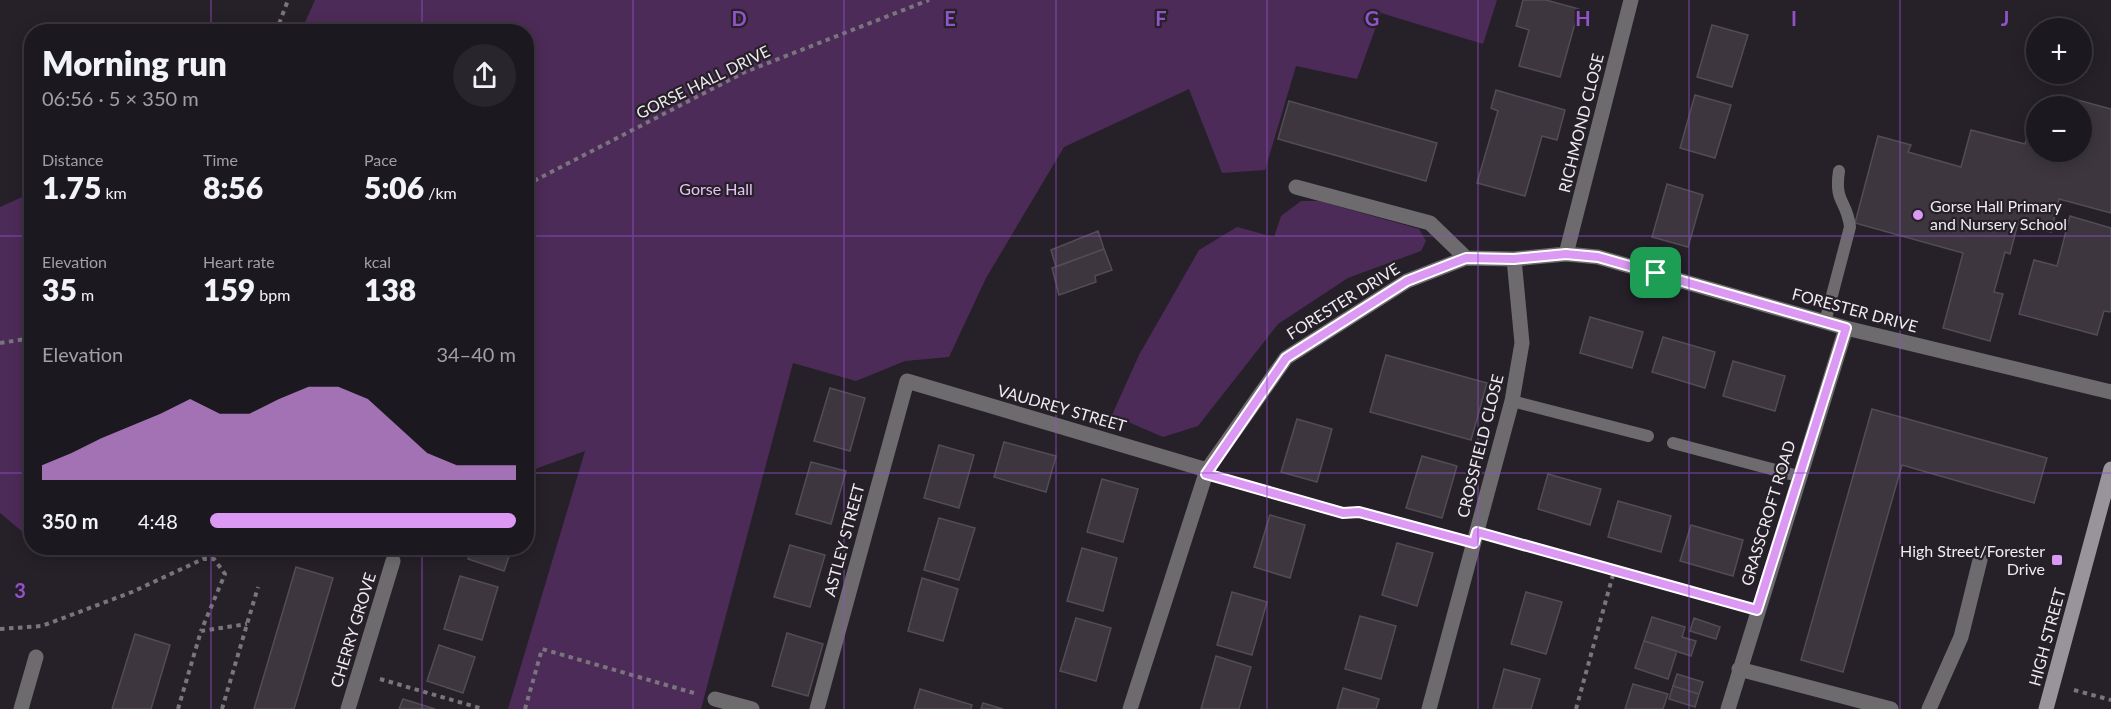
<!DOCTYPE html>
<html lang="en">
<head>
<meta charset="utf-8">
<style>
  :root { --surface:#1c181f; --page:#29252c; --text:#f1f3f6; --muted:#a0a0a4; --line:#3a373d; --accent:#dc99f4 }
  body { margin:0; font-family:Lato,sans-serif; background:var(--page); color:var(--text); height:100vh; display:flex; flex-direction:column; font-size:22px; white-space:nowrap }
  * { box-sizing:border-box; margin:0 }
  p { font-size:20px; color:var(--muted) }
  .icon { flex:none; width:33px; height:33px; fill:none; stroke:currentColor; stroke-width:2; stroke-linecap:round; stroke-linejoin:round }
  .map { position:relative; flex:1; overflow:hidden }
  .drawer { position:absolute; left:24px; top:24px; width:510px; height:531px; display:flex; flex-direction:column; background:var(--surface); border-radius:24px; box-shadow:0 3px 15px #0003,0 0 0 2px var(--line) }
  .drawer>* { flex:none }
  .tools { position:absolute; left:2026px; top:18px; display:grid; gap:12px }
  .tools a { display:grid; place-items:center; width:66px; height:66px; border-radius:50%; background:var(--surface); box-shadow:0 3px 15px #0003,0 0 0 2px var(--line); font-size:30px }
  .pin { position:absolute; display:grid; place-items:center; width:51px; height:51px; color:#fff; margin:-26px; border-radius:12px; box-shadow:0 3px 9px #0006 }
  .round { display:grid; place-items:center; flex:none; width:63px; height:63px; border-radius:32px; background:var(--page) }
  .summary { display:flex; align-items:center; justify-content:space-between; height:102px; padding:0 18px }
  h1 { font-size:33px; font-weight:800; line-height:45px }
  .figures { display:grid; grid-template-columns:repeat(3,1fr); gap:9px; height:102px; padding:6px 18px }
  .figures div { display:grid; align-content:center }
  .figures b { font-size:30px; font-weight:800 }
  .figures small { font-size:16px; font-weight:400 }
  .figures p { font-size:16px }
  .chart { height:168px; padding:12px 18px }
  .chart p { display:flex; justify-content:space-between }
  .chart svg { width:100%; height:108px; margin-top:6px; fill:var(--accent); opacity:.7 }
  ul { padding:0 18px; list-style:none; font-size:20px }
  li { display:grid; grid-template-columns:96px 72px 1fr; align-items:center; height:45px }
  li i { height:15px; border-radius:8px; background:var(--accent) }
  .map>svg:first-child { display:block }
  .green { fill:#4d2b58 }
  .building { fill:#3d363f; stroke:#524c55; stroke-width:1.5 }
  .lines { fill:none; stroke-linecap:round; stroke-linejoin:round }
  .path { stroke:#7a747c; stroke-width:4; stroke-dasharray:4.5 4.5; stroke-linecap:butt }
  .service { stroke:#6e6b6f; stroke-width:12 }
  .minor { stroke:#6e6b6f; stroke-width:15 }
  .secondary { stroke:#99949b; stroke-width:15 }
  .route-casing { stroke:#fff; stroke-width:12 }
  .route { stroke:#dc99f4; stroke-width:8 }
  .grid { fill:none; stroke:#9252c9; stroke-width:1.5; stroke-opacity:0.55 }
  .poi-dot { fill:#dc99f4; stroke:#262029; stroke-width:2 }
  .labels { text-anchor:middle; stroke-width:4.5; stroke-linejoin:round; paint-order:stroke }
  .street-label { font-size:16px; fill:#efebf0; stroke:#262029 }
  .park-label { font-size:16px; fill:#e6c1f4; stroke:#262029 }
  .poi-label { font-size:16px; fill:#efebf0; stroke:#262029; text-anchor:start }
  .grid-label { font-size:20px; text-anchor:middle; font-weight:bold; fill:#9252c9; stroke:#262029; stroke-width:4.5; stroke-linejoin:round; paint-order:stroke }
</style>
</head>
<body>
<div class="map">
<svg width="2111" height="709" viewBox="0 0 2111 709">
  <rect width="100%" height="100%" fill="#262029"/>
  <!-- green -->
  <path class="green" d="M315 0H1497L1483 44 1381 13 1357 79 1296 66 1265 170 1222 173 1189 89 1064 147 986 278 949 357 905 361 856 381 793 363 701 709H508L585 451 527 472 526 32 301 31Z
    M31 193V539L0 513V207Z
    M1301 201H1319L1419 229 1426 241 1421 251 1348 278 1278 324 1198 426 1163 437 1112 415 1139 355 1199 250 1237 227 1274 237 1281 216Z"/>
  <!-- building -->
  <path class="building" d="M1523 0H1546L1579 9 1560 77 1519 66 1529 30 1516 26Z
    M1712 25 1748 35 1732 87 1697 77Z
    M1496 90 1565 110 1557 140 1542 136 1525 196 1477 183 1498 111 1491 108Z
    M1695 95 1731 105 1715 158 1680 148Z
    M2074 99 2111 109V213L2059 199 2051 232 2018 223 2010 254 2005 252 1994 292 2003 294 1990 341 1943 328 1963 253 1855 223 1878 136 1911 145 1908 152 1961 167 1971 130 2025 144 2033 116 2037 117V152H2082V106H2072Z
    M1289 101 1437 143 1426 181 1278 139Z
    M1667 184 1703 195 1688 247 1652 237Z
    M2070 216 2111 228V310L2110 312 2104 311 2097 335 2019 314 2034 260 2057 266Z
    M1098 231 1104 249 1056 267 1051 250Z
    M1104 249 1112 270 1095 276 1096 282 1059 295 1052 268Z
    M1590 317 1643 332 1632 368 1580 353Z
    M1663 337 1715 352 1705 388 1652 372Z
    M1386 355 1487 383 1471 440 1370 412Z
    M1733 361 1785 376 1775 411 1723 396Z
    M830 388 865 398 850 451 814 441Z
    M1872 409 2047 458 2034 503 1902 465 1843 672 1801 660Z
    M1297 419 1332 429 1317 482 1281 472Z
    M1004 442 1056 456 1046 492 994 477Z
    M939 445 974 455 959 508 924 498Z
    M1422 456 1457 466 1442 518 1406 508Z
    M811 462 846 471 831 524 796 514Z
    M1548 474 1601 489 1590 525 1538 509Z
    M1102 479 1138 489 1123 542 1087 532Z
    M1618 501 1671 516 1661 552 1608 537Z
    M1270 515 1305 525 1290 578 1254 567Z
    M939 518 975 528 959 580 924 570Z
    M1691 525 1743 540 1733 576 1680 561Z
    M1397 543 1433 553 1417 606 1382 595Z
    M790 545 825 555 810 607 774 597Z
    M471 548H512L504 571 468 559Z
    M1082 548 1117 558 1103 611 1067 601Z
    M296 567 333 578 294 709H254Z
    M460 576 498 587 482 640 444 629Z
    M922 578 958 589 943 641 908 631Z
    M1232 592 1267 602 1252 655 1217 645Z
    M1526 592 1562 602 1546 654 1511 644Z
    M1360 616 1396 626 1381 679 1345 669Z
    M1652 617 1685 627 1682 637 1696 641 1691 656 1644 641Z
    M1076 618 1111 628 1096 681 1060 671Z
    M1694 618 1720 627 1716 639 1690 631Z
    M787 633 823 644 808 696 772 686Z
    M135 634 170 645 151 709H112Z
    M1644 641 1677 651 1668 679 1635 668Z
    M439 645 475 657 463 693 427 681Z
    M1216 656 1251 667 1239 709H1201Z
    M1504 669 1540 679 1531 709H1493Z
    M1677 674 1703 682 1699 694 1673 686Z
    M1633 684 1668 694 1663 709H1625Z
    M1673 686 1699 694 1695 707 1669 699Z
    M1343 688 1379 699 1376 709H1337Z
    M920 689 972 705 971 709H914Z
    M403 699 435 709H399Z
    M983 703 1003 709H981Z"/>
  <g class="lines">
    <!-- path -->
    <path class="path" d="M276 32 288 0
      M526 185 745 72 929 0
      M0 343 32 338
      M1228 480 1343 513 1359 512 1453 537
      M1497 538 1736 604
      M0 629 42 626 132 592 203 559H214L225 574 201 631
      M380 679 483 709
      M2074 690 2111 700
      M178 709 201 631 247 624
      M222 709 258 587
      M525 709 542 649 694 693
      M1576 709 1614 571"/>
    <!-- service -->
    <path class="service" d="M1825 322 1850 227C1847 200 1834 203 1839 171
      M1512 401 1648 436
      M1673 443 1798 476"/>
    <!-- minor -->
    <path class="minor" d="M1296 187 1430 223 1466 258
      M1566 254 1631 0
      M1739 669 1891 709
      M715 699 752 709
      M21 709 36 657
      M348 709 393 561
      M817 709 907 381 1207 470
      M1130 709 1207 470 1286 358 1407 281 1466 258 1514 259 1566 254 1598 257 1846 328 2111 392
      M1429 709 1512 401 1522 343 1514 259
      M1728 709 1846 328
      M1929 709 1961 637 1980 560"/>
    <!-- secondary -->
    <path class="secondary" d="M2046 709 2111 469"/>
  </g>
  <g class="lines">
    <defs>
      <path id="route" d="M1566 254 1598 257 1846 328 1757 610 1477 532 1474 543 1359 512 1343 513 1206 474 1286 358 1407 281 1466 258 1514 259Z"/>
    </defs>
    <!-- route casing -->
    <use href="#route" class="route-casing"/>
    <!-- route -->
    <use href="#route" class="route"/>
  </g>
  <!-- grid -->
  <path class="grid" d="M211 0V32M422 0V32M633 0V709M844 0V709M1056 0V709M1267 0V709M1478 0V709M1689 0V709M1900 0V709M0 236H32M526 236H2111M0 473H32M526 473H2111M211 548V709M422 548V709"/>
  <!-- markers -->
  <g class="poi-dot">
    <circle cx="1918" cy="215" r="6"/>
    <rect x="2051" y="554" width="12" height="12" rx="3"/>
  </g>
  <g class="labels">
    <!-- street labels -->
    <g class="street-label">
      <text transform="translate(703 82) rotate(-26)" y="6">GORSE HALL DRIVE</text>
      <text transform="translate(1581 123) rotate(-76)" y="6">RICHMOND CLOSE</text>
      <text transform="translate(1343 301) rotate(-32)" y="6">FORESTER DRIVE</text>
      <text transform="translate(1855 310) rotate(15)" y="6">FORESTER DRIVE</text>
      <text transform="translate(1062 408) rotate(16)" y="6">VAUDREY STREET</text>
      <text transform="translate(1480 446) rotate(-76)" y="6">CROSSFIELD CLOSE</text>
      <text transform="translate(1768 513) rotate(-73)" y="6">GRASSCROFT ROAD</text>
      <text transform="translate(844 540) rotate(-75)" y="6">ASTLEY STREET</text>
      <text transform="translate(353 630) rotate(-73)" y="6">CHERRY GROVE</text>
      <text transform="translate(2047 637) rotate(-75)" y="6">HIGH STREET</text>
    </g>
    <!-- park labels -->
    <g class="park-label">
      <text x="716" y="195">Gorse Hall</text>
    </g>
    <!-- poi labels -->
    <g class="poi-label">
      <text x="1930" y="212">Gorse Hall Primary<tspan x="1930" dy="18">and Nursery School</tspan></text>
      <text x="2045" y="557" text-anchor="end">High Street/Forester<tspan x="2045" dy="18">Drive</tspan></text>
    </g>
  </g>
  <g class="grid-label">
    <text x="739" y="26">D</text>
    <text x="950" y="26">E</text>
    <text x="1161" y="26">F</text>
    <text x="1372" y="26">G</text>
    <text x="1583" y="26">H</text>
    <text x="1794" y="26">I</text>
    <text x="2005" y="26">J</text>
    <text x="20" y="598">3</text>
  </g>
</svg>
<div class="tools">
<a>+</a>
<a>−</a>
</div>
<div class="pin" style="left:1656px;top:273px;background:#1e9e55"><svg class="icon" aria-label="arrive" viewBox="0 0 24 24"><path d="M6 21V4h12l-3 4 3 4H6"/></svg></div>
<section class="drawer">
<div class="summary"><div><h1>Morning run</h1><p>06:56 · 5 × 350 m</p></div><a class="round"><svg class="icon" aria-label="share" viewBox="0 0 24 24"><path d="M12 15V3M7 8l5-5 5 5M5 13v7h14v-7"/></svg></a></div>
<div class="figures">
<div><p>Distance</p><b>1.75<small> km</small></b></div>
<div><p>Time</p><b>8:56</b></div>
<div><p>Pace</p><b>5:06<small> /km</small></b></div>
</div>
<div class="figures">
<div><p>Elevation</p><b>35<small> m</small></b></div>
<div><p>Heart rate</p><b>159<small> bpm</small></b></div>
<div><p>kcal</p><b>138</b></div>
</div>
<div class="chart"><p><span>Elevation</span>34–40 m</p>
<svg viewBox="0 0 160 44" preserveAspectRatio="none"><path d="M0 44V38L10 33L20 27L30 22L40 17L50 11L60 17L70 17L80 11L90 6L100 6L110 11L120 22L130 33L140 38L150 38L160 38V44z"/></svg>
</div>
<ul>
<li><b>350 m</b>4:48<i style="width:100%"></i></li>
</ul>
</section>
</div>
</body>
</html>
